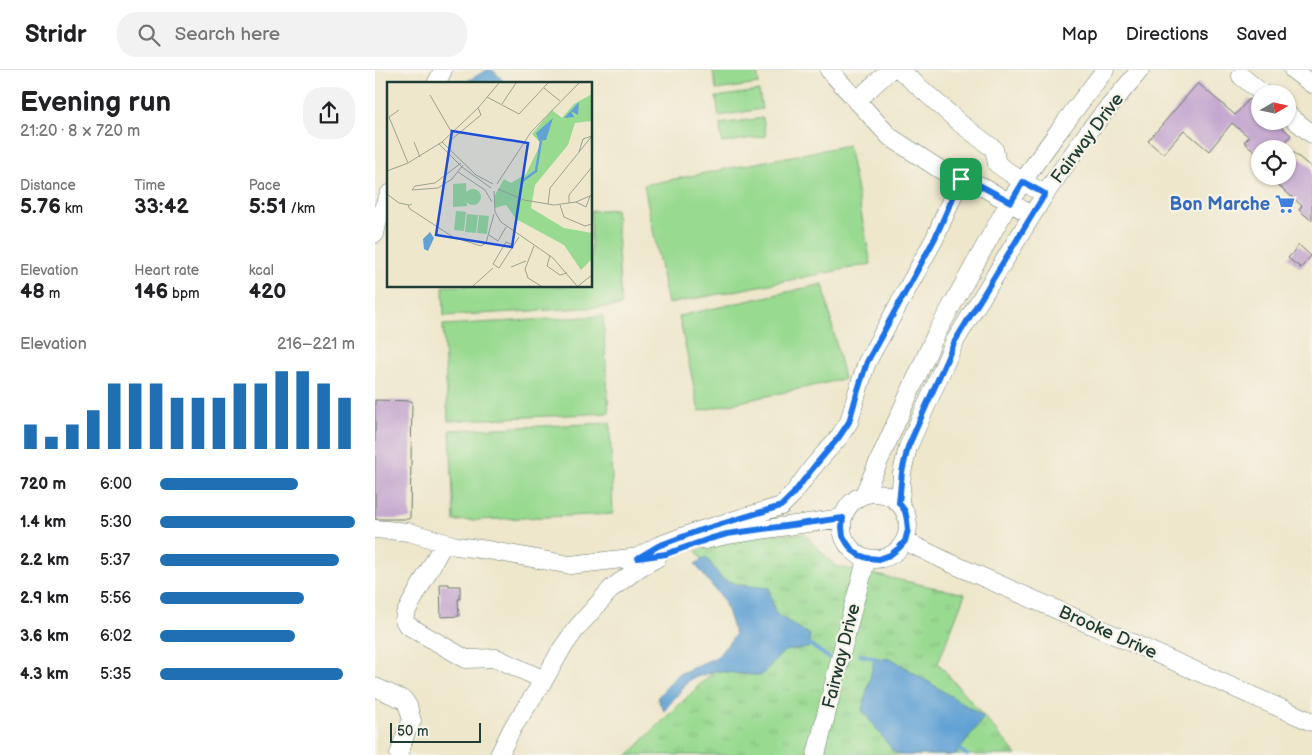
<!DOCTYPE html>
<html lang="en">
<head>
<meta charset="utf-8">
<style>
  :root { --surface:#fff; --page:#f2f2f2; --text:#202124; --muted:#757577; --line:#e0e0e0; --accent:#1f6fb2 }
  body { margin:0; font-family:"Balsamiq Sans",sans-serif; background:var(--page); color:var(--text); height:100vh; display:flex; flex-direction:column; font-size:19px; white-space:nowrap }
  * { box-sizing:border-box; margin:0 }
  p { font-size:16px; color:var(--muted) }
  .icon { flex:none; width:28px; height:28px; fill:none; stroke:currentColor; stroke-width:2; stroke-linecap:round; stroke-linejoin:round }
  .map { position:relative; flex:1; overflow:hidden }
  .side { display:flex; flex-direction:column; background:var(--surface); width:375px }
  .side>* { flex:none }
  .needle { width:32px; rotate:81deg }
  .fabs { position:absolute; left:876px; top:15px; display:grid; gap:10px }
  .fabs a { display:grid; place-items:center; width:45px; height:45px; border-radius:50%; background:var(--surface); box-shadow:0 1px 4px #0004; font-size:25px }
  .scale { position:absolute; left:15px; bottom:12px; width:91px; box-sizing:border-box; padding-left:5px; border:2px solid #1f3d34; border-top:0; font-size:14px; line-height:18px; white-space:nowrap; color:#1f3d34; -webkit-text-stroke:4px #f7f3e8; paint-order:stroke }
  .pin { position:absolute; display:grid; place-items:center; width:42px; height:42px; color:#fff; margin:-21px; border-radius:10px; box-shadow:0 2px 8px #0006 }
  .round { display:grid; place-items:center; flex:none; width:52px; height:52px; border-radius:20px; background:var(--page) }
  .head { display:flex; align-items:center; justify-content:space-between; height:85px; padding:0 20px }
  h1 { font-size:28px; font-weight:600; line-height:38px }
  .metrics { display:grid; grid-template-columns:repeat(3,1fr); gap:8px; height:85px; padding:5px 20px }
  .metrics div { display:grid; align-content:center }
  .metrics b { font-size:21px; font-weight:600 }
  .metrics small { font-size:14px; font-weight:400 }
  .metrics p { font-size:14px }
  .chart { height:140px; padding:10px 20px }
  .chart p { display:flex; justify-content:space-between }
  .chart svg { width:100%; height:90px; margin-top:5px; stroke:var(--accent); stroke-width:6 }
  ul { padding:0 20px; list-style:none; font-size:16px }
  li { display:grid; grid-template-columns:80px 60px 1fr; align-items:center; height:38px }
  li i { height:12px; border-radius:6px; background:var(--accent) }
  header { display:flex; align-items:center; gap:30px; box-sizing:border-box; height:70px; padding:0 25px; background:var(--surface); border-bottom:1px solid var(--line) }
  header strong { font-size:24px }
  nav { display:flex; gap:28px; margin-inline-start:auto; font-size:18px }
  .search { width:350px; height:45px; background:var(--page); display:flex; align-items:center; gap:12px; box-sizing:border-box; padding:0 18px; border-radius:20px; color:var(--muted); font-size:19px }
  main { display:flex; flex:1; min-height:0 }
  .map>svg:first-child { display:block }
  .grass { fill:url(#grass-tufts); stroke:#5c8c62 }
  .garden { fill:#99da91; stroke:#5c8c62 }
  .water { fill:#61a1d4; stroke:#406f84 }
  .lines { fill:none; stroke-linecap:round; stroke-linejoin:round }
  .stream { stroke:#61a1d4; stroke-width:4 }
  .building { fill:#c1a3cd }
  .minor-casing { stroke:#677869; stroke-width:19 }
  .minor { stroke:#fff; stroke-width:18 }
  .route-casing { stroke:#fff; stroke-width:10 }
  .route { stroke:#1a73e8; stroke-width:6 }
  .labels { text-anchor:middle; stroke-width:4.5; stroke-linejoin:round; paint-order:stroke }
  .street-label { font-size:18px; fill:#1f3d34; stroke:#f7f3e8 }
  .shop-label { font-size:18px; font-weight:bold; fill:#366cbe; stroke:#f7f3e8; text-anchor:end }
  .inset-river { fill:none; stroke:#61a1d4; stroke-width:2.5 }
  .inset-road { fill:none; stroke:#9ba38f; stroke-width:1 }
  .view { fill:#1d4ed8; fill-opacity:0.15; stroke:#1d4ed8; stroke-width:2.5 }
  .inset-edge { fill:none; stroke:#1f3d34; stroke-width:2.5 }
</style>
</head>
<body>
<header>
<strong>Stridr</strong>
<div class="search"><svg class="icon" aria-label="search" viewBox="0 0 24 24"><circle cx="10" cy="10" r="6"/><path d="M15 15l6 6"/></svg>Search here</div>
<nav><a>Map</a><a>Directions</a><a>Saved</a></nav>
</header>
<main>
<section class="side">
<div class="head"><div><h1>Evening run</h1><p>21:20 · 8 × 720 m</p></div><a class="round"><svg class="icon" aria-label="share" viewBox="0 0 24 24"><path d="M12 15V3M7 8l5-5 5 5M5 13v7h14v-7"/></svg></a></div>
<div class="metrics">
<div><p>Distance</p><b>5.76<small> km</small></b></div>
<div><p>Time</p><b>33:42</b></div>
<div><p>Pace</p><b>5:51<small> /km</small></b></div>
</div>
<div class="metrics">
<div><p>Elevation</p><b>48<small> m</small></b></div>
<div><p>Heart rate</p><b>146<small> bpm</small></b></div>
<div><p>kcal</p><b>420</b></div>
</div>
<div class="chart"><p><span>Elevation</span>216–221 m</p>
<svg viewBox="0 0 160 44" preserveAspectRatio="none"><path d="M5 44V32M15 44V38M25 44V32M35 44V25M45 44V12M55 44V12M65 44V12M75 44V19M85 44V19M95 44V19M105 44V12M115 44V12M125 44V6M135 44V6M145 44V12M155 44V19"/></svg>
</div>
<ul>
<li><b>720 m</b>6:00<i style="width:71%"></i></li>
<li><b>1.4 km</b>5:30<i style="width:100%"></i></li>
<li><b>2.2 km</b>5:37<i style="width:92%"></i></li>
<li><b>2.9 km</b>5:56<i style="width:74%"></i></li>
<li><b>3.6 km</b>6:02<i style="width:69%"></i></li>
<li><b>4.3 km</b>5:35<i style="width:94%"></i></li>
</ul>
</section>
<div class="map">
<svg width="937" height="685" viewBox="0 0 937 685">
  <defs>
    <pattern id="grass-tufts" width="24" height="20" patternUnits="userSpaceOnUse" patternTransform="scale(1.25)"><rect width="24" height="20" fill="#99da91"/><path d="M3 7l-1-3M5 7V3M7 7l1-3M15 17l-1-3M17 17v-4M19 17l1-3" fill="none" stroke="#83bc7e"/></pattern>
  </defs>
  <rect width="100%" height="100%" fill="#f7f3e8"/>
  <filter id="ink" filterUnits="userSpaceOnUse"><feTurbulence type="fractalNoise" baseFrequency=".02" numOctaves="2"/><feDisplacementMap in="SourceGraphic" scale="10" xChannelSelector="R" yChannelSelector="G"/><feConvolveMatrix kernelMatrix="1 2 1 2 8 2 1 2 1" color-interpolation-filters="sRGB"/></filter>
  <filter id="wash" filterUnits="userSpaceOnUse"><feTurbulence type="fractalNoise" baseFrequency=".0096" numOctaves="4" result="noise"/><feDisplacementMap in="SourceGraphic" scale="20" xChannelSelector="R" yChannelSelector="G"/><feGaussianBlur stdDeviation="1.12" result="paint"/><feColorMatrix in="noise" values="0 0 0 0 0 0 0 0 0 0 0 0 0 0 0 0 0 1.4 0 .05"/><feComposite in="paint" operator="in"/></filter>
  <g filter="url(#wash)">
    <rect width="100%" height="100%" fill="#eee7cc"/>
    <!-- grass -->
    <path class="grass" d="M381 464H429L460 496 590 524 563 593 642 685H253L361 579 365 546 321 481Z"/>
    <!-- garden -->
    <path class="garden" d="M347 0H382L384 14 341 20 338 1Z
      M384 21 387 39 344 46 341 27Z
      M388 48 391 66 347 73 345 54Z
      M473 75 496 194 293 234 269 115Z
      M241 139 246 236 69 246 68 216H216V141Z
      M448 214 469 309 324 341 304 246Z
      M228 246 234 343 73 351 68 255Z
      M235 353 238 444 79 451 75 360Z"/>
    <!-- water -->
    <path class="water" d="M112 0H118L131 14H87Z
      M331 487 347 509 365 515 394 518 400 543 435 565 433 578 409 581 386 606 341 601 315 609 289 641 282 628 302 605 343 586 360 565 349 531 320 494Z
      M500 588 517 589 609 647 581 685H525L518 681 487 640Z"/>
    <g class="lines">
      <!-- stream -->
      <path class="stream" d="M430 573 434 574 454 588
        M485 585 500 588 501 593
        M581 677 592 685"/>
    </g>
    <g id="blocks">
      <!-- building -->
      <path class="building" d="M823 13 860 45 874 29 885 39V51H899L916 65 905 79H885V86L869 72 874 67 857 53 834 81 809 60 788 84 773 71Z
        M912 77 937 98V151L924 140 927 136 893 106H912Z
        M924 175 936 186 926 198 913 188Z
        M0 330 37 331 35 449H0Z
        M65 514H74V516H85V529H83L84 546 66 547Z"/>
    </g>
  </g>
  <g filter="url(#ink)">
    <use href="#blocks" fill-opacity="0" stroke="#677869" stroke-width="1"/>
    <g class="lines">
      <defs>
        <path id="minor" d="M454 0 515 67 575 106 604 115 657 145
          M525 0 586 54 619 79 622 94 648 112 670 124
          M918 0 937 14
          M866 6 888 24
          M61 14 68 0
          M481 31 515 0
          M912 44 937 64
          M0 164 3 150 14 124
          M467 456a33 33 0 1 1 66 0a33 33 0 1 1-66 0Z
          M489 424 561 264 635 131C664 86 697 43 730 0
          M525 433 527 403 533 377 580 271 670 124 716 58 765 0
          M0 459 34 462 81 476 113 480 195 495 273 486
          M330 470 352 465 467 448
          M530 471 571 491 937 652
          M69 473 30 544 29 550 32 555 91 589 121 588 169 610
          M263 487 283 476 323 461 406 436 418 424 437 398 464 367 474 352 483 320 492 292 560 168 585 109
          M0 617 29 630 33 636 37 651 31 662 24 685
          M124 685 138 657 169 610 186 580 200 560 237 518 264 498 282 488
          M441 685 478 537 492 488"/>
      </defs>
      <!-- minor casing -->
      <use href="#minor" class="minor-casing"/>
      <!-- minor -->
      <use href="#minor" class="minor"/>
    </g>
  </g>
  <g class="lines" filter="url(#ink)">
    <defs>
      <path id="route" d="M586 109 604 115 636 132 648 112 670 124 580 271 533 377 527 402 524 433 530 441 532 450 533 460 530 471 524 478 515 485 504 489 492 488 484 485 477 480 472 473 468 466 467 457 468 448 352 464 334 469 291 484 263 488 283 476 323 461 406 436 418 424 438 398 464 367 474 352 483 320 492 292 560 168Z"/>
    </defs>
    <!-- route casing -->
    <use href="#route" class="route-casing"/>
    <!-- route -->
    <use href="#route" class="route"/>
  </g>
  <!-- icons -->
  <defs>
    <symbol id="supermarket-bare" viewBox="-9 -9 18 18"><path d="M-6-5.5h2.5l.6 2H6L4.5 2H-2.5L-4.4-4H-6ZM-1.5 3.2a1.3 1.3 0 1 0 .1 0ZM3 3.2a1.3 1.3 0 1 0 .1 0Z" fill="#3f7fe0" stroke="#f7f3e8" stroke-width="2.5" paint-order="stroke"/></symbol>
  </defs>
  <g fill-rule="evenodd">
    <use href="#supermarket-bare" x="896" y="120" width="28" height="28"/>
  </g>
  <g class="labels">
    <!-- street labels -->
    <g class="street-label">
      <text transform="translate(712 68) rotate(-53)" y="6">Fairway Drive</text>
      <text transform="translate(733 562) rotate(24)" y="6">Brooke Drive</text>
      <text transform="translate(466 586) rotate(-76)" y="6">Fairway Drive</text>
    </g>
    <!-- shop labels -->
    <g class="shop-label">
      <text x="895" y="140">Bon Marche</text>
    </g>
  </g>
  <!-- overview -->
  <g transform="translate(12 12)">
    <rect width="205" height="205" fill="#eee7cc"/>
    <path d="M205 12V39L188 41 181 63 148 103 144 126 177 146 205 151V177L194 188 177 163 129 137 119 123 108 126V113L117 97 124 101 139 92 154 61 145 52 165 28 175 36 187 22Z" fill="#99da91"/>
    <path d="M79 101 80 124 66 125V102ZM78 115a8 8 0 1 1 16 0a8 8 0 1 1-16 0ZM69 129 79 130 77 149 67 148ZM80 132 91 133 89 151 78 150ZM92 133 102 134 100 152 90 151Z" fill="#99da91"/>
    <path d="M192 20 191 33 184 29 187 35 177 36ZM166 36 159 58 152 59 149 51ZM43 150 47 156 41 169 37 167 36 157Z" fill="#61a1d4"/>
    <path class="inset-river" d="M134 100 149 89 154 59"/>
    <path class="inset-road" d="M157 6 173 19M43 13 65 51M100 15 132 32 161 1M115 22 129 1M12 28 2 35 21 81M65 57 94 33 91 26M27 60 33 75M55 60 89 93 106 102M52 62 75 85 104 106M192 70 196 57 205 54M74 81 48 101 28 104 25 108 51 106 65 97 76 83M0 89 21 81 55 60 91 26 112 1M71 90 98 108 105 120M110 102 144 50 192 1M111 107 137 118 167 123 189 120 205 113M107 109 108 130 114 140 166 176 190 204M0 112 12 121 22 123M189 120 199 125 203 114M182 121V113L205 85M25 122 21 124 23 127 66 155 94 164 99 161 107 132M161 122 163 106 205 54M173 123 177 135 198 144 205 142M102 153 111 159 119 145M126 163 119 160 106 182 112 186 132 155M147 164 138 187 141 196 154 204M163 173 160 184 173 193 180 191M124 185 139 179M86 204 106 186M191 204 205 193"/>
    <path class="view" d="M65 49 141 61 125 165 49 153Z"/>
    <rect width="205" height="205" class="inset-edge"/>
  </g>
</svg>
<div class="fabs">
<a><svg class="needle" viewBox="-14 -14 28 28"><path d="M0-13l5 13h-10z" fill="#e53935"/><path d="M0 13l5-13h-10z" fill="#757577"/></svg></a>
<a><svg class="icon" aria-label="locate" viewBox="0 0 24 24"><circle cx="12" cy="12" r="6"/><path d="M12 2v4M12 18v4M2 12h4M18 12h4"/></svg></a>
</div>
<div class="scale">50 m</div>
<div class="pin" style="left:586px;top:109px;background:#1e9e55"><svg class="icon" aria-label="arrive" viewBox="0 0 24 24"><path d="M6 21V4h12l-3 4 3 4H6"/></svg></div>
</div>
</main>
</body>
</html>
